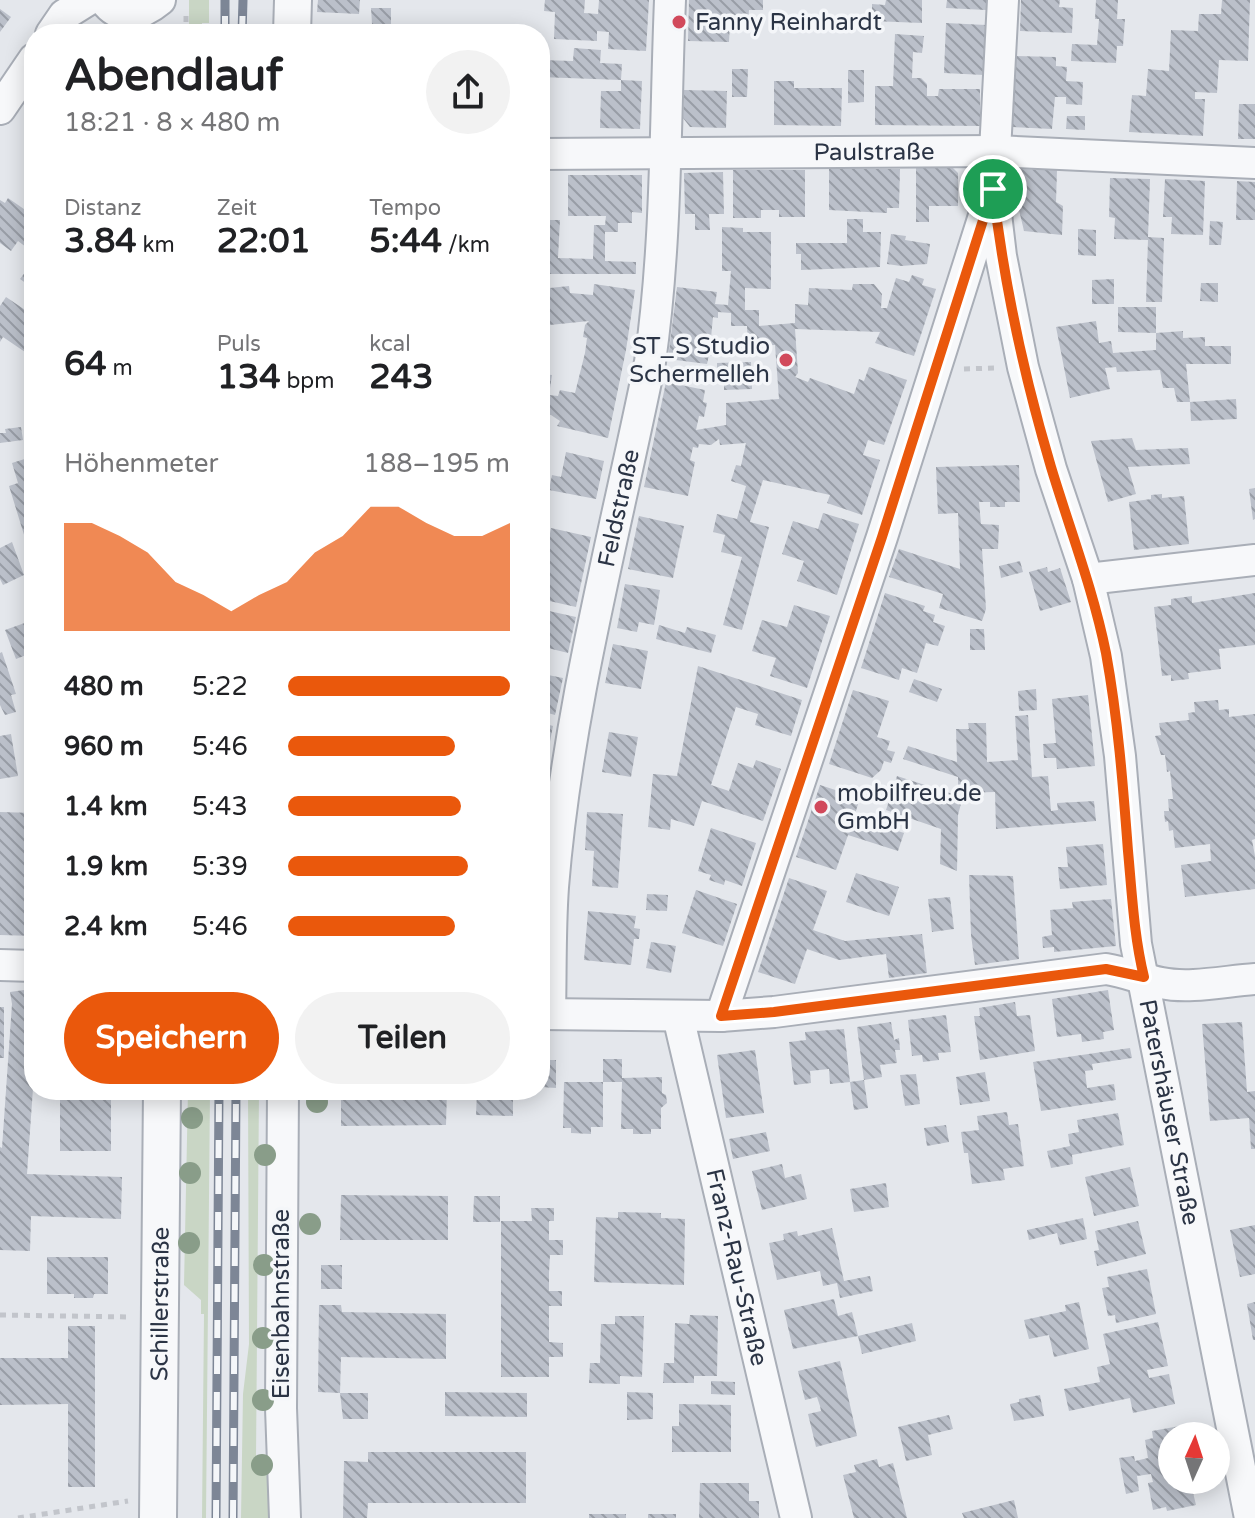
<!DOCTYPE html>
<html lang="de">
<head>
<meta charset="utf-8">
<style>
  :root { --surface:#fff; --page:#f2f2f2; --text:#202124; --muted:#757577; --accent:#ea580c }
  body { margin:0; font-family:"Varela Round",sans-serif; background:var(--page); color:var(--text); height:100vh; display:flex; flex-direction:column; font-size:30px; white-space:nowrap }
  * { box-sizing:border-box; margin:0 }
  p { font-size:26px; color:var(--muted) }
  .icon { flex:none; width:44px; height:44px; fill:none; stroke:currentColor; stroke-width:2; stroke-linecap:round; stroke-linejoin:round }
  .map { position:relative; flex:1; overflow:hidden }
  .panel { position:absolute; left:24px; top:24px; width:526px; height:1076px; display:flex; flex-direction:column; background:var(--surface); border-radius:32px; box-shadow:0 4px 20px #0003 }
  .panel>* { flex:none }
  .needle { width:52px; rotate:3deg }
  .buttons { position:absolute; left:1158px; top:1422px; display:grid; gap:16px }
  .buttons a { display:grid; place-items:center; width:72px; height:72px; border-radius:50%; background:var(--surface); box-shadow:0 4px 20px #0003; font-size:40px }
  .pin { position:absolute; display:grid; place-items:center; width:68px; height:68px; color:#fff; margin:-34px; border:4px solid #fff; border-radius:50%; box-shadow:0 2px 8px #0007 }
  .round { display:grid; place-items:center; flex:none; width:84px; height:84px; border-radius:42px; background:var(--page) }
  .overview { display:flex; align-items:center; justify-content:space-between; height:136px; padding:0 40px }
  h1 { font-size:44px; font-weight:700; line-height:60px }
  .stats { display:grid; grid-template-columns:repeat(3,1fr); gap:12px; height:136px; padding:8px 40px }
  .stats div { display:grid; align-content:center }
  .stats b { font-size:34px; font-weight:700 }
  .stats small { font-size:22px; font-weight:400 }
  .stats p { font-size:22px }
  .chart { height:224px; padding:16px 40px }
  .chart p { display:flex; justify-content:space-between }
  .chart svg { width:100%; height:144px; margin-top:8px; fill:var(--accent); opacity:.7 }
  .action { display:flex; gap:16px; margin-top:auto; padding:16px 40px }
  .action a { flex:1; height:92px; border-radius:48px; background:var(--accent); color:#fff; font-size:32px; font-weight:700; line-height:92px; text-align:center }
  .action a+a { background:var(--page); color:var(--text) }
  ul { padding:0 40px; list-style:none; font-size:26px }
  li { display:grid; grid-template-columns:128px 96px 1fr; align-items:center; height:60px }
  li i { height:20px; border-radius:10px; background:var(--accent) }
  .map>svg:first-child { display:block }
  .grass { fill:#c9d6c5 }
  .building { fill:url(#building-back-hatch) }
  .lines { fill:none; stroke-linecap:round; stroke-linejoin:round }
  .minor-casing { stroke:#a9aeb7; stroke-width:34 }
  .tertiary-casing { stroke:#a9aeb7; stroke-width:40 }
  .path { stroke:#c2c5cb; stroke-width:5; stroke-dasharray:6 6; stroke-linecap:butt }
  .minor { stroke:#f7f8fa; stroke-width:30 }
  .tertiary { stroke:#f7f8fa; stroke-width:36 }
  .rail-casing { stroke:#7d8696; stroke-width:9 }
  .rail { stroke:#f4f6f9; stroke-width:6; stroke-dasharray:18; stroke-linecap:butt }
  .tree { fill:#899d89 }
  .route-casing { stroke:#fff; stroke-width:16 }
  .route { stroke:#ea580c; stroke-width:10 }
  .poi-dot { fill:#d1495b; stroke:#f4f6f9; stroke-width:3 }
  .labels { text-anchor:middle; stroke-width:7; stroke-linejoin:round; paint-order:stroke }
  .poi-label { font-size:24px; fill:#2b3445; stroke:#f4f6f9; text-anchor:start }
  .street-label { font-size:24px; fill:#2b3445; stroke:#f4f6f9 }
</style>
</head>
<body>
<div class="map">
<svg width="1255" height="1518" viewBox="0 0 1255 1518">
  <defs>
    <pattern id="building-back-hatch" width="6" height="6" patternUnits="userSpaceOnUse" patternTransform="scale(2)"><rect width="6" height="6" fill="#bbc0ca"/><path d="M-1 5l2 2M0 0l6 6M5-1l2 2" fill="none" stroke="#989da6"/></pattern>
  </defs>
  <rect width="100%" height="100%" fill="#e4e7ec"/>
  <!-- grass -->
  <path class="grass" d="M189 0H209V23H202V34H189Z
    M188 1090H210L206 1518H202L204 1314H201V1300L184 1285Z
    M248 1090H259L256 1458H268L271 1518H241L243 1394 249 1344Z"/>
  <!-- building -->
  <path class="building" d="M318 0H360L359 14 317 12Z
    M545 0H585L584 13 598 14 599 0H649L646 51 608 49 609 32 597 31V41L554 39 555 12 544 11Z
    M689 0H763V10H749L748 23H730L729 42 688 41Z
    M886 0H922V23L872 21V4L885 5Z
    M947 0H987L986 10 946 8Z
    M1021 0H1060L1059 7 1073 8 1072 33 1020 31Z
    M1096 0H1118L1117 19H1125L1123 46H1117L1116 63 1071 61 1072 44 1097 45 1099 19H1095Z
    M1222 0H1250L1248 61 1219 60 1217 93 1195 92V99H1205L1203 136 1129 132 1132 95 1146 96 1148 69 1169 71 1171 30 1198 31 1199 14H1221Z
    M371 8H391V24H372Z
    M0 9 11 17 0 32Z
    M946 23 986 25 984 75 944 73Z
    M895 34 924 36 922 53 913 52 912 78H921L927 84V96H938L939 89H980V126L875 125V86H893Z
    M574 48 601 50 600 63 622 64 621 80 540 77V60L573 61Z
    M1016 56 1056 57V66L1067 67 1066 81 1083 82 1082 105 1066 104V97H1055L1052 129 1012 127Z
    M732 69H748L747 97H732Z
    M848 70H864V102L848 103Z
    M621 80 642 81 640 129 600 128 601 91H621Z
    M774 81H794V88H842L841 126 774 125Z
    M684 90 727 91 726 128 690 127 683 118Z
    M1239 104H1255V139H1238Z
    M1067 116H1085V130L1066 129Z
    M916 167H952L958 173V206H929V222H916Z
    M829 169H900L899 208H887V213L829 210Z
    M1017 169 1057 170 1056 202 1063 206 1062 235 1024 231 1011 176Z
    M733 170H805V217H779V210H761V218H733Z
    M723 172 724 214H709L710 230H695V214H685L684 173Z
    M540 175H548L549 214H540Z
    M568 175H642V213L632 212V223H618V232H605V261L636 262V274H546L547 220H560L558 258 593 259 594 225H605L606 216H568Z
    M1110 178 1150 179 1148 237 1164 238 1162 302H1146L1148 240 1114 239 1115 218 1109 217Z
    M1165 179 1205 181 1203 235 1171 234 1172 217H1163Z
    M1237 181 1255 182V220H1236Z
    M8 198 34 216V253L18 241 11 251 0 243V200L5 203Z
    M847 219H863V232H881L880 267 801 270V254H796V243H847Z
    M1210 221 1223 222 1221 245H1209Z
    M722 227 743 228V232H771V289L745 288V310H759V326L795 323V304L808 305 809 288 852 290 853 284H874L882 294 881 308H887L896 278 909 282 912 275 924 279 922 285 936 289 914 356 875 343 880 332 795 329 798 373 795 377 808 382 810 378 854 394 859 379 864 381 869 367 907 380 884 445 868 440 863 455 880 460 862 515 827 503 830 495 763 480 750 522 769 527 742 630 723 625 742 557 721 552 725 535 713 532 717 514 737 519 746 486 731 481 736 465 741 466 746 443 720 445 719 439 711 445 699 444 698 448 693 447 690 460 695 462 688 496 644 487 666 382 705 390 703 402 707 403 704 417 699 416 696 430 726 425V403L779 399 775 345 748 346 747 326H731V313L718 312V318L713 317 711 338H716L714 356 709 355 707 364 668 359 677 287 717 292 715 304 728 305 731 271H722Z
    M1078 229 1096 230V256L1078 255Z
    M891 234 906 236 905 240 930 244 927 264 901 266 887 264Z
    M29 267 34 271V289L20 279Z
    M1114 279V304H1092V280Z
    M1201 283H1218V302L1200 301Z
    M594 284 635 290 626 350 608 438 557 426 560 421 551 415 540 414V374L552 375 549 395 558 396 560 390 575 393 585 353 587 338 583 337 585 325 589 321 540 326V289L569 286 570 293 593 295Z
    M6 297 34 316V344L32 342 25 352 3 337 0 342V306Z
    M1118 307H1156V333L1118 332Z
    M1096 321 1099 343 1111 341 1113 353 1156 350V333L1183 331V338L1205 337V346H1231V364H1186L1190 402H1177L1174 388H1163L1160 370 1117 372 1116 367 1105 368 1110 389 1070 398 1056 327Z
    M751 362 752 389 724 390V375H717V363Z
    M1236 399 1237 419 1191 421 1190 402Z
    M21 427 23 440 0 443V433H6L5 429Z
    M1132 438 1136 450 1188 448 1190 464 1128 467 1136 494 1108 502 1091 441Z
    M566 452 604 461 596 499 549 490 552 475 561 477Z
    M34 456V564H33L9 486 18 483 12 463Z
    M1019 465 1020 502H1005V507H990V502H979L981 524 999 525 998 549H982L986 609 982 621 939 608 943 594 889 577 899 549 960 569 958 513 938 514 936 467Z
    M1255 488V519L1253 520 1249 489Z
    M1162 494V498L1184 496 1189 544 1134 550 1129 502 1151 499V495Z
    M545 504 547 523H540V505Z
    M823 513 859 524 837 595 797 581 804 561 782 554 793 521 818 529Z
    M639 516 684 526 673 578 628 569Z
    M551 528 591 537 576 607 545 600 549 578 540 579V539H549Z
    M12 542 24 575 3 585 0 579V548Z
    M1020 561 1023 572 1001 578 999 566Z
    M1047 567 1048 572 1060 568 1071 602 1040 611 1029 572Z
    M625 584 660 590 654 625 639 622 637 632 617 628Z
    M885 593 925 606 923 611 935 615 933 622 945 626 938 646 926 643 917 673 902 668 899 680 861 668Z
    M1255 593V645L1219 649 1221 669 1188 673 1189 679 1171 681V675L1162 676 1154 607 1171 605V599L1192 596V603Z
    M794 605 830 616 807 688 770 676 776 658 752 651 762 620 787 627Z
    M540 609 576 617 568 653 540 646Z
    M33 620 34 652 16 659 5 630Z
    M659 625 685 633 687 627 716 635 711 653 656 639Z
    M970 629H984L985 650H970Z
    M613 644 648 651 641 689 605 683Z
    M2 652 16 694 11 695 16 712 5 715 0 705V653Z
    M698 666 802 700 791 736 755 725 758 714 736 707 711 785 729 791 738 763 753 768 756 760 781 769 763 821 702 801 694 826 671 819 670 830 648 827 653 774 677 776Z
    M540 670 549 672 548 675 563 678 555 715 548 713 546 724 553 726 547 757 540 756Z
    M914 679 942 689 937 702 909 692Z
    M1036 689 1037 710 1019 711 1018 691Z
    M853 690 889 701 877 737 890 741 887 750 895 752 891 763 884 761 881 770 872 778 829 764Z
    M1088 695 1095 766 1057 769 1056 758H1044L1043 744 1056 743 1052 699Z
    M1218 700 1219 710 1229 709V717L1255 714V839L1252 840 1255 856V889L1185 897 1181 865 1211 861 1210 844 1175 848 1173 830 1169 831 1168 821 1165 822 1164 811H1169L1168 799H1173L1170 771 1167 772 1165 755H1161L1155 736 1161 735 1159 723 1189 720 1188 713 1195 712 1194 702Z
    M1028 715 1032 777 1048 776 1051 811 1058 810 1057 803 1094 801 1096 821 996 829 995 792 958 793V777L903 759 908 746 957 762 956 729H969L968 723H986L987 762 1018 760 1015 716Z
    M609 732 638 737 631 777 602 772Z
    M11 734 18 776 0 779V736Z
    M897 776 953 794 957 800H962L958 815 957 871 940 864 941 829 886 810Z
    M820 785 860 798 854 817 904 833 898 851 848 835 836 870 796 857Z
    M0 812 34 813V936L0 935Z
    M587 812 623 814 618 888 592 886 594 851 585 850Z
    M711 828 756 843 742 886 725 880 724 885 709 880 711 875 698 871Z
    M1103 844 1107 885 1060 889 1058 867H1068L1066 847Z
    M856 873 899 887 889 916 846 902Z
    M969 875 1013 876 1019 959 975 965 971 935Z
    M789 878 827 891 813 930 845 941 922 934 927 973 889 978 886 954 839 960 807 949 795 984 758 972Z
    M696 890 737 904 723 946 682 933Z
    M647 894 668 895 667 911 646 910Z
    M950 897 954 929 932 932 928 899Z
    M1111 899 1116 946 1054 952V947L1043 948 1042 937 1052 935 1050 910 1073 908 1072 902Z
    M588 911 636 916 634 928 640 929 639 939H634L631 965 584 960Z
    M651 942 676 946 671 973 646 968Z
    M24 990 26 1002H34V1074L27 1174 122 1177 121 1219 31 1216 30 1251 0 1250V1147L2 1148 12 1004 10 992Z
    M1108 990 1114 1030 1103 1032 1104 1039 1082 1042 1081 1034 1057 1037 1052 999Z
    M1015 1002 1017 1016 1030 1015 1035 1051 980 1060 974 1016H980L979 1008Z
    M0 1007H4V1058H0Z
    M946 1015 951 1052 938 1053 939 1060 923 1062 922 1055 912 1056 908 1020Z
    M891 1022 894 1040 899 1038 900 1050H895L897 1063 880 1065 882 1077 864 1080 857 1027Z
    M1242 1022 1247 1092 1255 1091V1149H1251L1249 1118 1210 1121 1202 1024Z
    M844 1029 850 1082 864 1080 868 1108 854 1110 850 1082 830 1084 829 1069 810 1071 811 1083 794 1085 789 1042 806 1040 805 1032Z
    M1130 1048 1132 1058 1092 1064 1093 1070 1085 1071 1087 1088 1114 1084 1116 1100 1041 1111 1033 1062Z
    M755 1050 764 1113 726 1118 717 1055Z
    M603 1059H622V1078L662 1077V1093L666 1095 667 1103 661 1108V1129H651V1134H633V1129H621L622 1082H603Z
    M540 1060H556V1088L540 1087Z
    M985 1072 990 1101 960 1105 956 1077Z
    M916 1074 920 1104 905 1106 900 1075Z
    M564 1082H603V1127H591V1134L571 1133V1128H563Z
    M60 1090H111V1151H60Z
    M341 1090H447L446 1125 341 1126Z
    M477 1090H513V1116L476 1115Z
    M1007 1112 1009 1125 1018 1124 1024 1166 1003 1169 1005 1180 972 1184 968 1153H964L961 1132 979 1130 977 1116Z
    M1118 1113 1124 1145 1072 1155 1073 1164 1051 1168 1047 1151 1070 1146 1068 1134 1079 1132 1077 1120Z
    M946 1125 949 1142 927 1146 924 1128Z
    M766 1132 770 1151 733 1159 729 1139Z
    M782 1164 785 1178 801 1174 807 1199 762 1210 752 1171Z
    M1130 1167 1139 1206 1094 1216 1085 1177Z
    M886 1183 889 1207 854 1212 850 1189Z
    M341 1195 448 1196V1240H340Z
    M474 1196H500V1222H473Z
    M531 1208H554V1221H549V1240H563V1255H550L549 1273V1291H562V1306H549V1342L563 1343V1357H549V1377H501V1221H532Z
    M618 1212 661 1213V1218L685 1219 684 1285 594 1282 596 1217 618 1218Z
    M1083 1218 1087 1239 1060 1245 1057 1233 1029 1240 1027 1230Z
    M1138 1221 1146 1254 1097 1266 1094 1251 1099 1250 1095 1231Z
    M1255 1225V1274L1240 1277 1230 1230Z
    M832 1228 844 1281 870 1276 873 1291 840 1298 837 1283 823 1286 820 1271 777 1280 769 1243 784 1240 783 1234 797 1231 798 1236Z
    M47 1257H108V1294H94L93 1298H74V1294H47Z
    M321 1265H342V1289H321Z
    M1147 1269 1156 1314 1116 1323 1115 1315 1108 1316 1102 1288 1109 1287 1107 1277Z
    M834 1299 838 1316 852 1312 858 1336 793 1349 784 1310Z
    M1079 1302 1089 1349 1054 1357 1049 1335 1029 1339 1024 1320 1066 1311 1065 1305Z
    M1255 1302V1340H1253L1247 1304Z
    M319 1305H341L342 1312 446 1314V1359L341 1357 340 1393H368V1419H343L340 1393 318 1392Z
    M690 1315 718 1316 717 1376H694V1383H663L664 1363H674L675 1323 689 1324Z
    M615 1316H644L642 1377 620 1376V1384L589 1383 590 1363H600L601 1324H615Z
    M1158 1322 1168 1366 1147 1370 1149 1378 1169 1374 1175 1404 1133 1413 1130 1398 1069 1411 1064 1389 1100 1382 1097 1367 1110 1364 1103 1334Z
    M912 1323 916 1341 862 1354 858 1336Z
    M68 1326H95V1487H68V1404L0 1405V1358H68Z
    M840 1361 857 1436 816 1447 808 1414 821 1411 820 1406 817 1397 805 1400 798 1371Z
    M711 1381 735 1382V1395L711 1394Z
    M445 1392 527 1393V1417L445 1416Z
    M627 1392 653 1393V1419L627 1420Z
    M1040 1395 1044 1416 1014 1421 1010 1404 1019 1402V1399Z
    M679 1404 731 1405V1452H672V1426H679Z
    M949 1415 953 1429 928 1435 932 1455 906 1461 898 1427Z
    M1180 1426 1182 1436H1172V1480H1190L1196 1505 1167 1511 1166 1507 1153 1510 1148 1483 1153 1482 1151 1474 1137 1476 1139 1491 1126 1494 1119 1458 1134 1456 1135 1461 1148 1458 1145 1440 1153 1438 1152 1431Z
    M368 1452H526V1503H368L367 1518H343L344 1461 368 1462Z
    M877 1459 879 1467 893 1463 907 1518H854L843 1475 856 1472 854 1465Z
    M700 1483H749V1501H759V1518H699Z
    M1014 1500 1018 1518H964L962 1513Z
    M589 1514H626V1518H589Z
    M648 1514H676V1518H648Z"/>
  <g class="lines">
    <defs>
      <g id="minor">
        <path d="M104 0C120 22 142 15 160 0"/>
        <path id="s1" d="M1003 0 993 189 1001 256 1023 367 1051 469 1088 579 1106 656 1120 756 1136 944 1250 1518"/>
        <path d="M51 34 64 15 88 0"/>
        <path d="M0 109 34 59"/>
        <path id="s2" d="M540 154 995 151 1255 163"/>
        <path d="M1088 579 1255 560"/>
        <path d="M0 965 34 966"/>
        <path d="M540 1014 721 1016 774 1012 1106 969C1125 972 1142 979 1161 983 1190 989 1225 981 1255 979"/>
        <path id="s3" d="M550 1014C551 972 550 929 553 887 567 712 615 534 650 362 667 242 665 121 670 0"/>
        <path id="s4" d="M678 1016 796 1518"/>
        <path d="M721 1016 882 537 989 200"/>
        <path d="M283 1090 281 1408 285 1518"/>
      </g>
      <g id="tertiary">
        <path d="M292 34 293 0"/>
        <path id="s5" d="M158 1518 162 1090"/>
      </g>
    </defs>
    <!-- minor casing -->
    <use href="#minor" class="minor-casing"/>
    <!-- tertiary casing -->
    <use href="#tertiary" class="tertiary-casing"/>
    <!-- path -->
    <path class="path" d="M186 34V15
      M964 369 994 368
      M0 1315 131 1317
      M18 1518 128 1501"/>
    <!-- minor -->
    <use href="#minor" class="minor"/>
    <!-- tertiary -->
    <use href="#tertiary" class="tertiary"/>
    <defs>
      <path id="rail" d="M225 34V0
        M242 34 243 0
        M216 1518 219 1090
        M233 1518 236 1090"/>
    </defs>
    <!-- rail casing -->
    <use href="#rail" class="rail-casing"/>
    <!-- rail -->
    <use href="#rail" class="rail"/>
  </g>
  <!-- trees -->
  <g class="tree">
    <circle cx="317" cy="1102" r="11"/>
    <circle cx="192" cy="1118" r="11"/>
    <circle cx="265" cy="1155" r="11"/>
    <circle cx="190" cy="1173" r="11"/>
    <circle cx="310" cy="1224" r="11"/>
    <circle cx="189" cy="1243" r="11"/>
    <circle cx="264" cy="1265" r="11"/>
    <circle cx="263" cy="1338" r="11"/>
    <circle cx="263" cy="1400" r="11"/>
    <circle cx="262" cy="1465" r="11"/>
  </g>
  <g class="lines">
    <defs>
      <path id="route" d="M993 189C1004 284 1024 376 1051 467 1070 530 1093 589 1106 653 1118 719 1123 785 1128 851 1132 894 1134 936 1144 977L1106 969 774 1012 721 1016 882 537Z"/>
    </defs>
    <!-- route casing -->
    <use href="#route" class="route-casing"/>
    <!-- route -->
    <use href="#route" class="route"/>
  </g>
  <!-- markers -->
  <g class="poi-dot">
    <circle cx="679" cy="22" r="8"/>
    <circle cx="786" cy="360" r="8"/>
    <circle cx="821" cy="807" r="8"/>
  </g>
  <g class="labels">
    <!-- poi labels -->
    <g class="poi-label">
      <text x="695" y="30">Fanny Reinhardt</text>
      <text x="770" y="354" text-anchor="end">ST_S Studio<tspan x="770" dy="28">Schermelleh</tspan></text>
      <text x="837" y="801">mobilfreu.de<tspan x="837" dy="28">GmbH</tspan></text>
    </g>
    <!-- street labels -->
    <g class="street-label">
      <text dy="8" stroke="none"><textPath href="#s2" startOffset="334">Paulstraße</textPath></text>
      <text dy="8" stroke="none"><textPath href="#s3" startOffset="512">Feldstraße</textPath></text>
      <text dy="8" stroke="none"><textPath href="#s1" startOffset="1132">Patershäuser Straße</textPath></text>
      <text dy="8" stroke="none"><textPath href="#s4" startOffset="258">Franz-Rau-Straße</textPath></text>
      <text dy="8" stroke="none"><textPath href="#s5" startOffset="214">Schillerstraße</textPath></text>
      <text transform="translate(281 1304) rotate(-90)" y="8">Eisenbahnstraße</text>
    </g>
  </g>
</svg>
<div class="buttons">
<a><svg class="needle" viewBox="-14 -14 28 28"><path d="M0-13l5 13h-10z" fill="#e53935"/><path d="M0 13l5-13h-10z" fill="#757577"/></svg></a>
</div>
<div class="pin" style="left:993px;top:189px;background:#1e9e55"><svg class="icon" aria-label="arrive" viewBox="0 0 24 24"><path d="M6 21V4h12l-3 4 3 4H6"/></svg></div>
<section class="panel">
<div class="overview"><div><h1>Abendlauf</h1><p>18:21 · 8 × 480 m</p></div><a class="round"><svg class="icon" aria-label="share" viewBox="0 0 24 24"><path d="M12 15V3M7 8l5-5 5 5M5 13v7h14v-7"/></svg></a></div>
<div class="stats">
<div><p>Distanz</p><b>3.84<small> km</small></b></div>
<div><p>Zeit</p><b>22:01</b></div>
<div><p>Tempo</p><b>5:44<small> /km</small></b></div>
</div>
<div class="stats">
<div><b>64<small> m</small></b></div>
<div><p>Puls</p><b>134<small> bpm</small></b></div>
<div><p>kcal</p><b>243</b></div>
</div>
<div class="chart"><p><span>Höhenmeter</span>188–195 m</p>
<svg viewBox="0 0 160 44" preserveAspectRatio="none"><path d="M0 44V11L10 11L20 15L30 20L40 29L50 33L60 38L70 33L80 29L90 20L100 15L110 6L120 6L130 11L140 15L150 15L160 11V44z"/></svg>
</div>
<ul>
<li><b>480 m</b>5:22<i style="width:100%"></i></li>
<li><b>960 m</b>5:46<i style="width:75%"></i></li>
<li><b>1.4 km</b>5:43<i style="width:78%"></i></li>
<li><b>1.9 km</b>5:39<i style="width:81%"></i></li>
<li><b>2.4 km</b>5:46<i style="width:75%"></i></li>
</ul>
<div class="action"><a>Speichern</a><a>Teilen</a></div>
</section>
</div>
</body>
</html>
